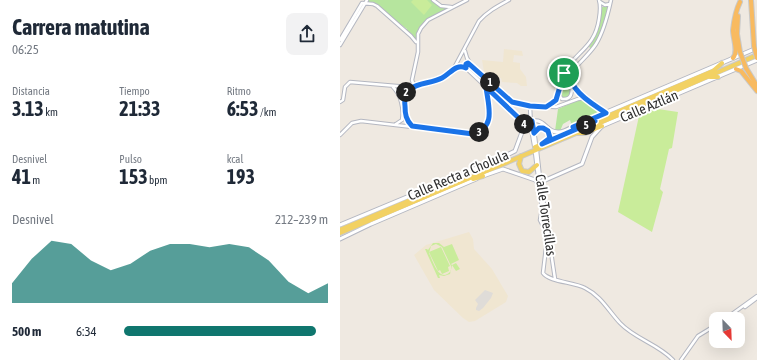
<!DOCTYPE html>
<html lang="es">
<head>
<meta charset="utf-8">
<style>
  :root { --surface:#fff; --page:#f2f2f3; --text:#1f2937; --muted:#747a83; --accent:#0f766e }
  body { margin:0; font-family:"Asap Condensed",sans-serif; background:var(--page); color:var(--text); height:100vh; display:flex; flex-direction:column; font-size:15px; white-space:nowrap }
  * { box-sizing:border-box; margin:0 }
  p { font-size:13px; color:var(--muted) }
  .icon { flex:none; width:22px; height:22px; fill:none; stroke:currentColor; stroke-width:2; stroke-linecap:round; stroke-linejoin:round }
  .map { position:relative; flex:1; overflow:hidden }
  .drawer { display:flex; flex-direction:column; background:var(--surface); width:340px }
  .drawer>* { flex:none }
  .needle { width:26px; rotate:157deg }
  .tools { position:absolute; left:369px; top:312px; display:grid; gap:8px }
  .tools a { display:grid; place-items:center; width:36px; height:36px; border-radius:8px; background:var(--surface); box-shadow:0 4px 16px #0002; font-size:20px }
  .pin { position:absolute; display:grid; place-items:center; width:34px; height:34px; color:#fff; margin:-17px; border:2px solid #fff; border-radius:50%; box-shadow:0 1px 4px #0007 }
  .km { position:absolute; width:20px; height:20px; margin:-10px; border-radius:50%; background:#222; color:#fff; font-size:11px; line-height:20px; text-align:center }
  .round { display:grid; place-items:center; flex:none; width:42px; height:42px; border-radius:8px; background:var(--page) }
  .overview { display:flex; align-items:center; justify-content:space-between; height:68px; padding:0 12px }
  h1 { font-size:22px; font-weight:700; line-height:30px }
  .stats { display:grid; grid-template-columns:repeat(3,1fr); gap:6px; height:68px; padding:4px 12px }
  .stats div { display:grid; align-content:center }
  .stats b { font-size:20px; font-weight:700 }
  .stats small { font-size:11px; font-weight:400 }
  .stats p { font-size:11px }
  .chart { height:112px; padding:8px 12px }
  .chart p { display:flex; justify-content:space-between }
  .chart svg { width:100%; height:72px; margin-top:4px; fill:var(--accent); opacity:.7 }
  ul { padding:0 12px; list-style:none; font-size:13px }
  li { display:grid; grid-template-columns:64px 48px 1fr; align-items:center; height:30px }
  li i { height:10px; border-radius:5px; background:var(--accent) }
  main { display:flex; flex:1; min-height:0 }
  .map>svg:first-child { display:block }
  .education { fill:#f0e6d1 }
  .green { fill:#b6e59e }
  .pitch { fill:#c9ec9a; fill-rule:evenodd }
  .plaza { fill:#dfdcd8 }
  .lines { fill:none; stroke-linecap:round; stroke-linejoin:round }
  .tertiary-casing { stroke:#b4b7c1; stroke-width:4.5 }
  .secondary-casing { stroke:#b4b7c1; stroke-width:5 }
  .primary-casing { stroke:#c9c9c9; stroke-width:6 }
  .trunk-casing { stroke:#c9c9c9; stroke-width:6 }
  .tertiary { stroke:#fff; stroke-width:2.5 }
  .secondary { stroke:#fff; stroke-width:3 }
  .primary { stroke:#f2d163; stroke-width:4 }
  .trunk { stroke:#f8ba60; stroke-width:4 }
  .trunk-bridge-casing { stroke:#c9c9c9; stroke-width:6; stroke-linecap:butt }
  .trunk-bridge { stroke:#f8ba60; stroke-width:4 }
  .route-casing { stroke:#fff; stroke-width:8 }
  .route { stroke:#1a73e8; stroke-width:5 }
  .labels { text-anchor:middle; stroke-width:4; stroke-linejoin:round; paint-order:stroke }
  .street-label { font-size:14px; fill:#2e2e2e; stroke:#fff }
</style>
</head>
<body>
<main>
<section class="drawer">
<div class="overview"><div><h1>Carrera matutina</h1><p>06:25</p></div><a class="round"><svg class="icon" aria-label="share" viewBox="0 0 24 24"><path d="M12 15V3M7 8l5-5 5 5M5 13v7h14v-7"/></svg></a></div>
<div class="stats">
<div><p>Distancia</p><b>3.13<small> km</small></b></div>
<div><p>Tiempo</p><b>21:33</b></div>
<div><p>Ritmo</p><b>6:53<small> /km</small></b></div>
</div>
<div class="stats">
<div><p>Desnivel</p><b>41<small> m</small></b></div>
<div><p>Pulso</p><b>153<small> bpm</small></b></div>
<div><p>kcal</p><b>193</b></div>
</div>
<div class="chart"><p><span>Desnivel</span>212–239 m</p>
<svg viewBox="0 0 160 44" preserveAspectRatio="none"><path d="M0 44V32L10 17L20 6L30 8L40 18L50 24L60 20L70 12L80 8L90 8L100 10L110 8L120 10L130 18L140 31L150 38L160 32V44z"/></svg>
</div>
<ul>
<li><b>500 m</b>6:34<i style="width:94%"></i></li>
</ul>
</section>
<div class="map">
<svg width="417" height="360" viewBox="0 0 417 360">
  <rect width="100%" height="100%" fill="#efe9e1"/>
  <!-- education -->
  <path class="education" d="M164 49 182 51 183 56 174 55 173 62 180 63V69L186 77 187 86H181L177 83 162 82 161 78 149 77 144 72 142 60 163 62Z
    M129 232 133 239 134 249 152 269 168 296 166 302 135 321 129 322 123 318 94 290 74 255 86 245Z"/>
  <!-- green -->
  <path class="green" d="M27 0H93L97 4 112 7C96 14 79 20 76 39L66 30 67 29C54 20 43 9 30 2L25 4Z
    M261 7H269L259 36 252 49 249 47C258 35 260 22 261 7Z
    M228 73 231 77V96L224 99 219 95V93L224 76 225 74Z
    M238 100H244L263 113 230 126 231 123 230 120 223 124 220 131H215L218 109Z"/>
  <!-- pitch -->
  <path class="pitch" d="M73 0H87L92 5 84 15 71 2Z
    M311 108 338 112 332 148 329 149 320 189 323 192 312 232 278 212 299 116 304 110Z
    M93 243H99L104 247 112 244 119 260 111 264 112 265 116 263 120 269 116 271 112 265 110 274 104 276 99 275 100 278H98L85 249H87L88 250ZM96 244 102 247 111 266V271C99 284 93 261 89 253L91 246Z
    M101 247 110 266 108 267 109 271 102 274 100 270 98 271 89 252Z"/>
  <!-- plaza -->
  <path class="plaza" d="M145 290 153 293 151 298 143 308 139 311 136 310V308L138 304 135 300Z"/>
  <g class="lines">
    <defs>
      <path id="tertiary" d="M93 0 101 6 111 7
        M260 2 265 5 270 4
        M0 40 22 3 33 4 37 6 71 36 76 42
        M0 45 27 0
        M125 51 127 58 130 63 167 99 176 104 190 106 216 107 238 99 246 98
        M115 68 121 66 126 68 185 124
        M224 73H229L232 77
        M77 85 73 83 72 80 78 52V34L81 28 88 20 127 0
        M53 87C61 95 64 109 62 120L56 124
        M71 88C60 95 62 117 72 126
        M58 91H62L65 93
        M218 94 222 99C232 100 232 93 232 85
        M0 102 3 100 5 87 10 82 68 87 80 85 100 79 110 73 114 68 139 21C148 11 158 6 169 0
        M190 106 191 128 194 145
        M207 107C222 97 216 86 224 72 237 51 255 47 259 19 260 13 261 6 259 0
        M265 112C253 103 220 86 236 67 243 59 251 52 256 44 264 31 268 14 271 0
        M0 135 12 123 21 121 133 134C157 127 148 105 146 87
        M195 137 196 145
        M197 151 200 178
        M195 152 202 209 200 220 206 232 207 239 203 273C209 282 234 282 245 288 261 296 268 310 280 323 295 339 318 344 333 360
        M201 185 215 279
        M405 307 417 298
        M385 319 417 296
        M341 360 358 336 376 325"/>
      <path id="secondary" d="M241 123 417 48
        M185 124 191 128
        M157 160 175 151 185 124C205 113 204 133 219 132 224 132 230 128 234 126
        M143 176 163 169 201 182 242 164 252 137 262 126 417 60
        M196 181 200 187
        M0 225 151 162
        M0 239 31 224 136 179"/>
      <path id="primary" d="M373 71 382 63
        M370 77H378
        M233 127 243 124
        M194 133 199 128 207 129 210 136 206 141
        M238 133H245L262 126
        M195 147 375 70
        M181 156 179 164 182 171 189 172 197 165
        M142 170 157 160
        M133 179 143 176
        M107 180H119
        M0 230 99 188
        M0 233 333 92 417 55"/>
      <path id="trunk" d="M411 0 414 46
        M398 16 397 34 400 52
        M393 58C399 52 393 39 393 30 394 21 396 10 400 2
        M406 68 417 86
        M396 69 401 71 417 91"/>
    </defs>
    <!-- tertiary casing -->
    <use href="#tertiary" class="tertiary-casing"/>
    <!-- secondary casing -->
    <use href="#secondary" class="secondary-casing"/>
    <!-- primary casing -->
    <use href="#primary" class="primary-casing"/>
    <!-- trunk casing -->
    <use href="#trunk" class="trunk-casing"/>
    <!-- tertiary -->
    <use href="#tertiary" class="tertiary"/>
    <!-- secondary -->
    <use href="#secondary" class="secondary"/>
    <!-- primary -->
    <use href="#primary" class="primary"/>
    <!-- trunk -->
    <use href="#trunk" class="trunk"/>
    <defs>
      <path id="trunk-bridge" d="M414 46 417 58
        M400 52 406 68"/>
    </defs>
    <!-- trunk-bridge casing -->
    <use href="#trunk-bridge" class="trunk-bridge-casing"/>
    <!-- trunk-bridge -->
    <use href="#trunk-bridge" class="trunk-bridge"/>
  </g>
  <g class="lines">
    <defs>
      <path id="route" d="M128 63 172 102 190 106 206 107 212 103 216 100 224 73H228C234 77 231 84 236 89 243 99 256 106 266 113L233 127 255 121 202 144 210 138 208 131 203 128H199L194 133 192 121 185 124 146 87C148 105 157 127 133 134L72 126C66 120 65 114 65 106 62 81 86 86 102 78 110 74 116 63 126 68V64Z"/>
    </defs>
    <!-- route casing -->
    <use href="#route" class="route-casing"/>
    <!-- route -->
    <use href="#route" class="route"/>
  </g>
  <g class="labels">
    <!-- street labels -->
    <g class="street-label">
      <text transform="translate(309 106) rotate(-23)" y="5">Calle Aztlán</text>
      <text transform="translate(118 175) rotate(-23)" y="5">Calle Recta a Cholula</text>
      <text transform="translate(206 215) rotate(82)" y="5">Calle Torrecillas</text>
    </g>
  </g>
</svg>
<div class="tools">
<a><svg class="needle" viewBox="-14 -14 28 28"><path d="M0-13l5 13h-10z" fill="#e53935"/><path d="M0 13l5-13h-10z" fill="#747a83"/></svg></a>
</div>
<div class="pin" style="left:224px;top:73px;background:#1e9e55"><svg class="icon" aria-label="arrive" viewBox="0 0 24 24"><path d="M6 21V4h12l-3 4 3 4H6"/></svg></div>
<b class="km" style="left:150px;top:82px">1</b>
<b class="km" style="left:66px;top:92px">2</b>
<b class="km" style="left:139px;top:132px">3</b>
<b class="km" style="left:184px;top:124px">4</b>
<b class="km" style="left:246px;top:125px">5</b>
</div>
</main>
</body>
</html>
